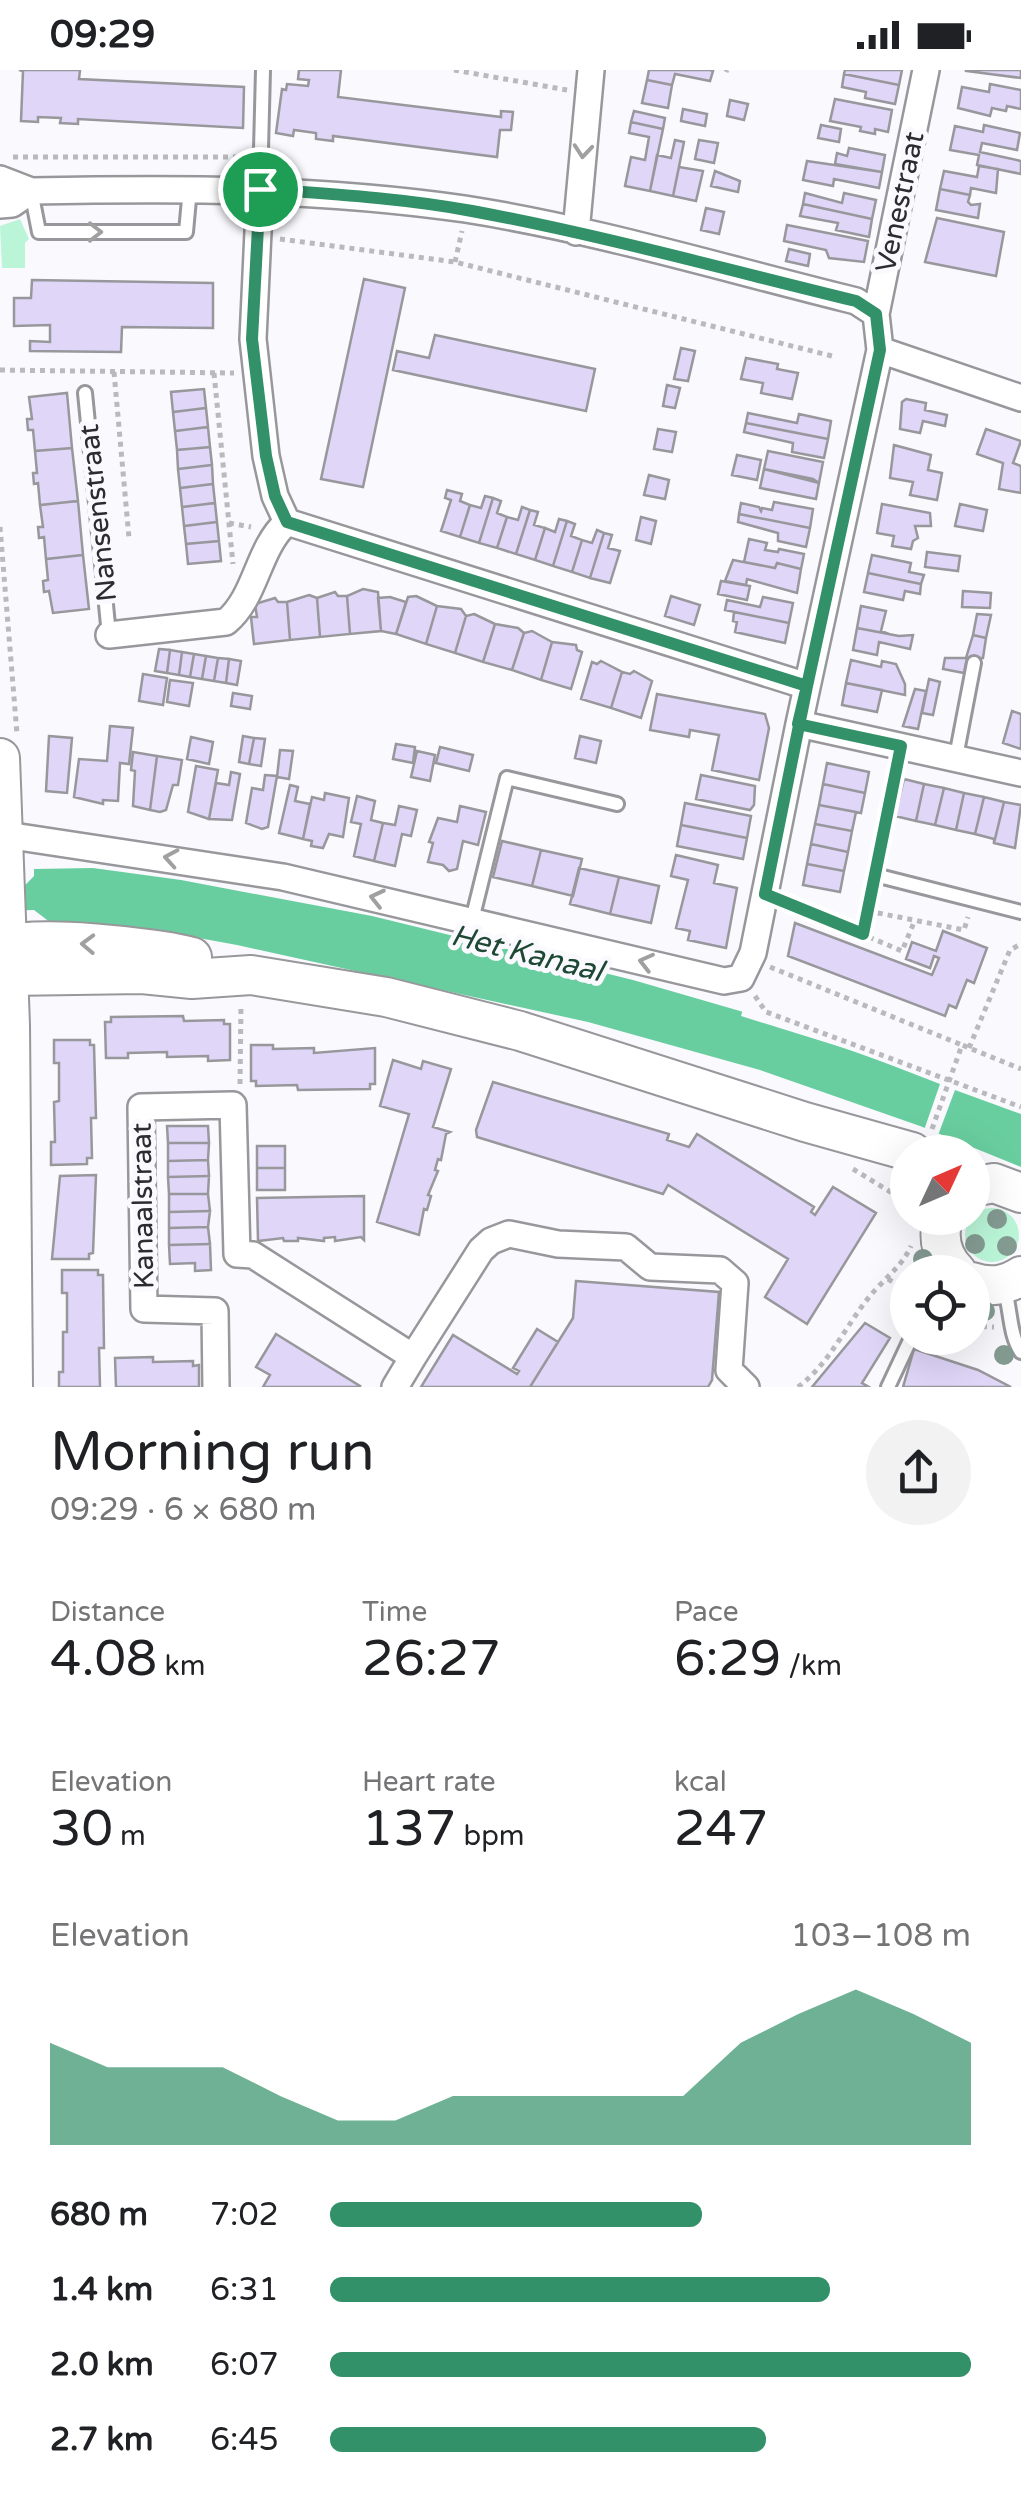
<!DOCTYPE html>
<html lang="en">
<head>
<meta charset="utf-8">
<style>
  :root { --surface:#fff; --page:#f2f2f2; --text:#202124; --muted:#757577; --accent:#339169 }
  body { margin:0; font-family:"Varela Round",sans-serif; background:var(--page); color:var(--text); height:100vh; display:flex; flex-direction:column; font-size:38px; white-space:nowrap }
  * { box-sizing:border-box; margin:0 }
  p { font-size:32px; color:var(--muted) }
  .icon { flex:none; width:55px; height:55px; fill:none; stroke:currentColor; stroke-width:2; stroke-linecap:round; stroke-linejoin:round }
  .map { position:relative; height:1317px; overflow:hidden }
  .panel { display:flex; flex-direction:column; background:var(--surface); flex:1 }
  .panel>* { flex:none }
  .needle { width:65px; rotate:46deg }
  .buttons { position:absolute; left:890px; top:1065px; display:grid; gap:20px }
  .buttons a { display:grid; place-items:center; width:100px; height:100px; border-radius:50%; background:var(--surface); box-shadow:0 10px 40px #0002; font-size:50px }
  .pin { position:absolute; display:grid; place-items:center; width:85px; height:85px; color:#fff; margin:-42px; border:5px solid #fff; border-radius:50%; box-shadow:0 2px 10px #0007 }
  .round { display:grid; place-items:center; flex:none; width:105px; height:105px; border-radius:52px; background:var(--page) }
  .overview { display:flex; align-items:center; justify-content:space-between; height:170px; padding:0 50px }
  h1 { font-size:55px; font-weight:600; line-height:75px }
  .figures { display:grid; grid-template-columns:repeat(3,1fr); gap:15px; height:170px; padding:10px 50px }
  .figures div { display:grid; align-content:center }
  .figures b { font-size:50px; font-weight:600 }
  .figures small { font-size:28px; font-weight:400 }
  .figures p { font-size:28px }
  .chart { height:280px; padding:20px 50px }
  .chart p { display:flex; justify-content:space-between }
  .chart svg { width:100%; height:180px; margin-top:10px; fill:var(--accent); opacity:.7 }
  ul { padding:0 50px; list-style:none; font-size:32px }
  li { display:grid; grid-template-columns:160px 120px 1fr; align-items:center; height:75px }
  li i { height:25px; border-radius:12px; background:var(--accent) }
  .status { display:flex; justify-content:space-between; align-items:center; height:70px; padding:0 50px; background:var(--surface); direction:ltr }
  .status svg { height:28px; fill:currentColor }
  .map>svg:first-child { display:block }
  .green { fill:#baf5d7 }
  .water { fill:#69ce9f }
  .pier { fill:#faf9fe }
  .building { fill:#dfd6f8; stroke:#98979c; stroke-width:2.5 }
  .lines { fill:none; stroke-linecap:round; stroke-linejoin:round }
  .service-casing { stroke:#98979b; stroke-width:18 }
  .minor-casing { stroke:#98979b; stroke-width:30 }
  .secondary-casing { stroke:#98979b; stroke-width:42 }
  .path { stroke:#bab9bd; stroke-width:5; stroke-dasharray:5 5; stroke-linecap:butt }
  .service { stroke:#fff; stroke-width:12 }
  .minor { stroke:#fff; stroke-width:25 }
  .secondary { stroke:#fff; stroke-width:38 }
  .tree { fill:#849b92 }
  .oneway { stroke:#a0a0a0 }
  .route-casing { stroke:#fff; stroke-width:20 }
  .route { stroke:#339169; stroke-width:12 }
  .labels { text-anchor:middle; stroke-width:10; stroke-linejoin:round; paint-order:stroke }
  .street-label { font-size:28px; fill:#2c2b2d; stroke:#faf9fe }
  .water-label { font-size:30px; font-style:italic; fill:#1d4834; stroke:#faf9fe }
</style>
</head>
<body>
<div class="status"><b>09:29</b><svg viewBox="0 0 49 12"><path d="M0 12V9h3v3zM5 12V6h3v6zM10 12V3h3v9zM15 12V0h3v12zM26 1h20v11H26zM47 4h2v5h-2z"/></svg></div>
<div class="map">
<svg width="1021" height="1317" viewBox="0 0 1021 1317">
  <rect width="100%" height="100%" fill="#faf9fe"/>
  <!-- green -->
  <path class="green" d="M20 149 29 169 25 173V198H2L0 156Z
    M965 1165a27 27 0 1 1 54 0a27 27 0 1 1-54 0Z"/>
  <!-- water -->
  <path class="water" d="M93 798 181 810 372 846 633 910 740 941 1021 1041V1097L920 1056 760 1000 588 952 237 875 144 858 51 853 34 840 0 841 34 806V799Z"/>
  <!-- pier -->
  <path class="pier" d="M744 936 1021 1035V1044L955 1020 937 1068 923 1063 940 1014 860 983 741 946Z"/>
  <!-- building -->
  <path class="building" d="M80 0 79 9 244 17 243 58 78 49V54L60 53 61 48 38 47V52L21 51 23 1 19 0Z
    M299 0H341L338 27 501 47V41L513 42 511 60H500L497 87 333 66V71L316 69V63L294 60 293 66 276 63 282 19 286 20 287 14 308 16 309 10 298 9Z
    M649 0H710L713 1 710 11 675 4 672 15 647 10Z
    M845 0H902L899 15 844 4Z
    M1021 0V8L966 1V0Z
    M844 4 899 15 895 34 865 28 866 22 842 17Z
    M647 10 672 15 668 38 642 33Z
    M990 14 1021 20V39L1007 36 1006 41 992 38 990 46 958 38 962 17 989 22Z
    M835 29 892 40 888 62 875 59V64L860 61 861 57 830 51Z
    M730 30 748 34 744 50 727 46Z
    M683 39 707 44 705 56 681 51Z
    M634 41 665 48 663 59 631 52Z
    M631 52 663 59 650 121 625 116 631 87 645 90 649 67 629 63Z
    M821 55 841 59 839 72 818 68Z
    M984 55 1020 63 1017 80 982 73 980 82 1021 91V104L977 95 979 85 950 80 955 56 983 62Z
    M675 70 684 72 673 126 650 121 657 85 671 88Z
    M699 70 718 73 714 93 695 89Z
    M849 78 885 85 882 102 835 94 837 83 847 86Z
    M807 91 882 102 879 118 834 109 833 116 803 110Z
    M979 96 998 99 996 123 971 118 970 125 940 119 944 101 977 107Z
    M679 97 703 101 696 131 673 126Z
    M715 101 740 111 738 122 711 116Z
    M940 119 970 125 968 132 971 135 980 134 978 148 936 140Z
    M805 123 842 133 844 123 876 130 872 149 803 134Z
    M803 134 872 149 869 167 836 160 838 153 800 146Z
    M706 138 724 142 719 164 701 160Z
    M937 148 1004 162 996 206 925 192Z
    M787 155 868 171 864 192 829 188 826 180 784 171Z
    M789 179 810 184 808 196 786 191Z
    M364 209 405 218 363 417 321 409Z
    M32 210 213 213V258L122 257 121 282 30 281V271L50 272V255L14 256V228H31Z
    M435 265 595 299 586 341 393 300 397 281 429 288Z
    M681 278 695 281 688 311 674 309Z
    M746 288 778 294 777 299 798 303 792 329 761 323 763 313 741 309Z
    M667 315 680 318 675 338 663 336Z
    M204 319 206 338 173 342 171 322Z
    M67 323 72 378 35 381 33 360H28L27 349H32L29 327Z
    M906 329 926 333 925 340 947 345 945 356 923 351 920 363 900 359 902 332Z
    M206 338 208 357 175 361 173 342Z
    M748 343 797 353 799 344 831 351 828 369 746 353Z
    M746 353 828 369 824 388 792 382 793 373 744 362Z
    M208 357 210 377 177 380 175 361Z
    M658 359 676 362 672 382 654 379Z
    M986 359 1021 371 1013 393 1021 396V423L999 419 1003 393 977 384Z
    M894 375 931 385 928 400 942 403 937 430 910 425 913 412 890 408Z
    M210 377 212 395 178 399 177 380Z
    M72 378 78 431 40 435 38 413 34 414 33 403H37L35 381Z
    M768 381 823 392 819 413 764 399Z
    M737 385 761 390 757 410 732 405Z
    M212 395 213 414 180 418 178 399Z
    M764 399 813 409 819 413 816 429 760 418Z
    M649 405 669 410 665 429 644 425Z
    M213 414 215 433 182 437 180 418Z
    M447 420 462 424 460 431 470 435 460 467 441 461 451 430 445 428Z
    M485 426 493 428 479 473 460 467 470 435 481 438Z
    M493 428 501 431 497 443 507 447 497 478 479 473Z
    M78 431 83 485 46 489 44 467 39 468 38 457H43L40 435Z
    M774 432 813 439 810 458 739 444 741 433 759 437 761 441 762 438 772 440Z
    M215 433 217 452 184 456 182 437Z
    M882 434 930 443 931 456H915L918 468 913 471 911 479 892 476 894 466 877 463Z
    M960 434 987 440 983 461 955 456Z
    M522 437 530 440 516 484 497 478 507 447 518 450Z
    M530 440 538 442 534 455 545 458 535 490 516 484Z
    M739 444 810 458 806 477 778 471V463L738 452Z
    M641 447 656 451 651 474 636 470Z
    M559 449 567 451 553 496 535 490 545 458 555 462Z
    M567 451 575 454 571 466 582 470 572 502 553 496Z
    M217 452 219 471 186 474 184 456Z
    M597 460 604 463 590 508 572 502 582 470 592 473Z
    M604 463 612 465 608 478 620 481 610 513 590 508Z
    M749 469 767 473 765 480 778 482 779 479 804 484 801 499 777 493 775 498 744 492Z
    M219 471 221 491 188 494 186 474Z
    M927 482 960 486 958 501 925 497Z
    M83 485 89 539 53 543 49 521 44 522 43 511 48 510 46 489Z
    M872 485 911 493 909 502 924 505 921 514 868 503Z
    M733 490 775 498 777 493 801 499 797 523 747 509 746 515 725 511Z
    M868 503 921 514 920 524 905 521 903 530 864 522Z
    M721 511 750 516 747 530 718 524Z
    M363 519 378 522 381 561 350 564 347 526Z
    M963 521 991 523 990 538 962 537Z
    M335 522 338 526H347L350 564 320 567 317 528Z
    M309 525 317 528 320 567 290 570 287 532Z
    M416 526 437 536 426 574 396 564 408 527Z
    M671 526 700 535 694 555 665 546Z
    M390 527 406 532 396 564 381 561 378 528Z
    M763 527 793 533 789 553 725 540 727 530 760 537Z
    M275 528 278 532H287L290 570 254 574 251 547H257L255 534Z
    M437 536 461 539 466 546 455 583 426 574Z
    M861 536 886 541 881 561 889 564 857 558Z
    M734 542 789 553 785 573 735 562 737 552 733 551Z
    M474 544 495 554 483 592 455 583 466 546Z
    M977 544 991 545 986 568 973 565Z
    M495 554 518 558 524 563 512 600 483 592Z
    M857 558 899 566 913 565 910 579 879 572 877 585 853 580Z
    M532 561 552 572 541 610 512 600 524 563Z
    M973 565 986 568 983 588H966Z
    M552 572 576 575 577 580 582 582 571 619 541 610Z
    M159 579 170 580 167 603 155 601Z
    M170 580 182 582 179 605 167 603Z
    M182 582 194 584 190 607 179 605Z
    M194 584 206 586 202 609 190 607Z
    M206 586 218 588 214 611 202 609Z
    M218 588 229 589 226 613 214 611Z
    M945 588H967L964 603 943 599Z
    M229 589 241 591 237 615 226 613Z
    M851 590 881 597 882 591 896 594 905 614V625L846 613Z
    M601 591 622 602 611 638 581 629 592 592 597 594Z
    M634 601 652 611 641 648 611 638 622 602 630 604Z
    M143 604 167 608 163 635 139 631Z
    M929 609 940 612 933 645 922 643Z
    M170 610 193 613 189 636 167 632Z
    M846 613 882 620 877 642 842 635Z
    M915 619 926 621 918 659 903 656Z
    M233 623 252 626 250 639 231 636Z
    M657 624 765 644 769 658 759 710 712 700 719 665 690 660 689 667 650 660Z
    M1012 641 1021 644V679L1003 673Z
    M110 656 133 658 129 694 120 693 118 731 103 730V734L74 727 79 689 107 691Z
    M49 666 72 668 67 723 46 721Z
    M243 666 254 668 249 694 239 692Z
    M580 666 601 671 596 693 575 688Z
    M191 667 213 672 209 694 187 689Z
    M254 668 265 669 261 696 249 694Z
    M396 674 415 677 413 693 393 689Z
    M440 677 473 685 469 701 436 693Z
    M280 680 293 681 289 709 277 707Z
    M417 681 435 685 430 711 411 707Z
    M133 682 157 686 150 740 133 736 135 701 131 700Z
    M157 686 182 690 178 715H173L166 740 160 742 150 740Z
    M827 693 869 702 865 723 823 714Z
    M196 696 218 700 209 749 188 742Z
    M231 702 240 704 232 750 209 749 216 713 229 715Z
    M265 705 277 706 268 757 262 759 246 753 252 718 263 720Z
    M701 705 755 716 754 735 750 740 696 729Z
    M904 709 924 714 916 751 895 746Z
    M823 714 865 723 861 743 819 735Z
    M924 714 944 718 935 755 916 751Z
    M290 715 298 717 295 731 310 734 303 769 279 763Z
    M944 718 964 723 956 760 935 755Z
    M325 723 349 728 343 767 329 764 323 778 311 776 312 771 303 769 312 727 324 730Z
    M964 723 984 727 975 764 956 760Z
    M357 726 375 731 371 750 383 753 374 791 354 786 361 754 351 752Z
    M984 727 1004 732 994 773V769L975 764Z
    M1004 732 1021 735 1015 778 994 773Z
    M685 733 751 746 747 768 681 755Z
    M819 735 856 742 852 761 815 754Z
    M399 736 417 740 411 766 402 764 395 796 374 791 383 753 395 755Z
    M460 736 486 742 478 775 463 771 457 799 449 801 443 795 428 792 433 773 429 772 438 748 457 752Z
    M815 754 852 761 848 782 811 774Z
    M681 755 747 768 743 789 677 776Z
    M502 771 541 780 532 816 493 807Z
    M811 774 848 782 844 801 807 794Z
    M541 780 582 789 573 826 532 816Z
    M676 785 718 795 714 813 737 818 726 878 688 870 690 861 676 858 688 810 671 806Z
    M807 794 844 801 840 822 803 815Z
    M579 798 619 807 610 844 570 834Z
    M619 807 659 816 651 853 610 844Z
    M795 853 932 905 939 888 934 886 930 898 906 889 912 872 936 881 943 861 987 878 974 913 967 910 956 938 949 935 945 946 788 886Z
    M183 946 184 951 224 950V954H230V990L208 991V986L167 987V982L128 983V988H106L105 952H111V947Z
    M54 970H90V975H94L96 1048H91L92 1088H87V1094L51 1095V1072H55L54 1032 59 1031V993H54Z
    M251 975H273V979L314 978V983L375 978V1014H370V1019L298 1020 297 1015 256 1016V1011H251Z
    M393 990 421 999 423 991 451 999 433 1057 450 1062 446 1064 441 1090 438 1089 435 1100 438 1101 428 1125 431 1126 427 1140 424 1139 419 1165 377 1152 409 1044 380 1036Z
    M493 1012 669 1064 667 1070 689 1077 697 1064 814 1137 811 1142 815 1145 833 1117 876 1143 807 1254 765 1227 788 1189 668 1115 663 1124 477 1067 476 1060Z
    M167 1056H208L209 1073H168Z
    M168 1073H209L208 1090 168 1091Z
    M257 1076H285V1098H257Z
    M208 1090 209 1106 168 1107V1091Z
    M257 1098H285V1120H257Z
    M96 1105 93 1183 89 1184V1189H52L60 1106Z
    M209 1106 208 1124H169L168 1107Z
    M169 1124H208L210 1141 169 1142Z
    M364 1126V1170L361 1167 335 1171V1167L324 1168V1171L298 1168V1171H284L283 1168 258 1171 257 1128Z
    M210 1141 208 1157 169 1158V1142Z
    M208 1157 210 1174 169 1175V1158Z
    M210 1174 211 1200 195 1201V1193L170 1194 169 1175Z
    M62 1200H98V1205H103L104 1278H99L100 1317H59V1302H63V1262H67V1223H62Z
    M576 1211 719 1222 712 1310 708 1317H530L573 1248Z
    M865 1253 890 1268 862 1313 869 1317H812Z
    M537 1259 558 1272 530 1317H421L453 1265 517 1304 519 1301 513 1298Z
    M276 1264 360 1316 359 1317H263L270 1305 256 1297Z
    M914 1279 978 1300 1011 1317H903Z
    M153 1287V1292L193 1291V1296L199 1295V1317H116L115 1288Z"/>
  <g class="lines">
    <defs>
      <path id="service" d="M260 119 263 0
        M31 121 39 162H186L190 118
        M85 323 109 565
        M956 687 974 593
        M875 805 1021 842
        M472 850 507 708 617 734
        M1006 1225C1011 1245 1010 1265 1021 1282
        M888 1317 911 1268"/>
      <path id="minor" d="M0 109 31 121C178 118 319 118 465 139 593 159 719 197 844 228L856 231 876 244
        M260 119 253 269 266 386 275 426 287 452 807 616
        M0 135 12 134 31 121
        M576 162 591 0
        M880 280 1021 328
        M109 565 226 552C257 526 257 479 287 452
        M799 654 1021 703
        M0 764 283 807 724 911 741 908 753 883 799 654 880 280 876 244 926 0
        M216 1317 215 1241 144 1239 141 1037 233 1035 237 1184 253 1185 413 1287 481 1180 491 1171 509 1164 558 1174 626 1177 650 1197 720 1200 735 1213 729 1300 746 1317
        M395 1317 413 1287"/>
      <path id="secondary" d="M0 688 10 955 13 1317
        M0 878C20 862 163 878 192 887
        M0 903 8 906 142 904 192 909 251 905 386 927 520 961 805 1052 912 1082
        M972 1117 994 1113 1021 1123
        M943 1148C937 1169 942 1187 957 1202
        M972 1212C990 1218 1005 1216 1021 1206"/>
    </defs>
    <!-- service casing -->
    <use href="#service" class="service-casing"/>
    <!-- minor casing -->
    <use href="#minor" class="minor-casing"/>
    <!-- secondary casing -->
    <use href="#secondary" class="secondary-casing"/>
    <!-- path -->
    <path class="path" d="M454 0 567 20
      M726 2 727 0
      M13 87H242
      M280 169 455 192 832 286
      M455 192 462 161
      M0 300 234 303
      M114 302 129 468
      M214 303 233 494
      M229 453 251 457
      M0 457 17 664
      M879 787 896 700
      M786 832 902 881 915 850
      M868 841 964 860 968 847
      M863 864 872 823
      M770 897 962 975
      M755 926 766 942 1021 1037
      M969 978 1010 880 1021 874
      M240 1014 241 935
      M932 1059 962 975 1021 999
      M853 1099 902 1129
      M902 1129 908 1144
      M902 1129 908 1119
      M888 1209 908 1221
      M972 1256 994 1257
      M798 1317C833 1291 848 1249 877 1218 890 1204 903 1194 911 1176"/>
    <!-- service -->
    <use href="#service" class="service"/>
    <!-- minor -->
    <use href="#minor" class="minor"/>
    <!-- secondary -->
    <use href="#secondary" class="secondary"/>
  </g>
  <!-- trees -->
  <g class="tree">
    <circle cx="997" cy="1149" r="10"/>
    <circle cx="975" cy="1174" r="10"/>
    <circle cx="1007" cy="1176" r="10"/>
    <circle cx="923" cy="1189" r="10"/>
    <circle cx="985" cy="1241" r="10"/>
    <circle cx="1004" cy="1285" r="10"/>
  </g>
  <!-- one-way arrows -->
  <defs><path id="oneway-chevron" d="M-2-3.5L2.5 0L-2 3.5" fill="none" stroke-width="1.6" stroke-linecap="round" stroke-linejoin="round" transform="scale(2.5)"/></defs>
  <g class="oneway">
    <use href="#oneway-chevron" transform="translate(583 81) rotate(95)"/>
    <use href="#oneway-chevron" transform="translate(95 162)"/>
    <use href="#oneway-chevron" transform="translate(171 788) rotate(-170)"/>
    <use href="#oneway-chevron" transform="translate(377 828) rotate(-167)"/>
    <use href="#oneway-chevron" transform="translate(88 874) rotate(-178)"/>
    <use href="#oneway-chevron" transform="translate(646 892) rotate(-166)"/>
  </g>
  <g class="lines">
    <defs>
      <path id="route" d="M260 119 252 269 266 386 275 426 287 452 807 616 765 824 863 864 901 676 798 654 807 616 880 280 876 244 856 231C728 200 601 165 472 141 402 128 330 124 260 119"/>
    </defs>
    <!-- route casing -->
    <use href="#route" class="route-casing"/>
    <!-- route -->
    <use href="#route" class="route"/>
  </g>
  <g class="labels">
    <!-- street labels -->
    <g class="street-label">
      <text transform="translate(899 132) rotate(-78)" y="10">Venestraat</text>
      <text transform="translate(97 443) rotate(-96)" y="10">Nansenstraat</text>
      <text transform="translate(142 1136) rotate(-91)" y="10">Kanaalstraat</text>
    </g>
    <!-- water labels -->
    <g class="water-label">
      <text transform="translate(527 883) rotate(14)" y="10">Het Kanaal</text>
    </g>
  </g>
</svg>
<div class="buttons">
<a><svg class="needle" viewBox="-14 -14 28 28"><path d="M0-13l5 13h-10z" fill="#e53935"/><path d="M0 13l5-13h-10z" fill="#757577"/></svg></a>
<a><svg class="icon" aria-label="locate" viewBox="0 0 24 24"><circle cx="12" cy="12" r="6"/><path d="M12 2v4M12 18v4M2 12h4M18 12h4"/></svg></a>
</div>
<div class="pin" style="left:260px;top:119px;background:#1e9e55"><svg class="icon" aria-label="arrive" viewBox="0 0 24 24"><path d="M6 21V4h12l-3 4 3 4H6"/></svg></div>
</div>
<section class="panel">
<div class="overview"><div><h1>Morning run</h1><p>09:29 · 6 × 680 m</p></div><a class="round"><svg class="icon" aria-label="share" viewBox="0 0 24 24"><path d="M12 15V3M7 8l5-5 5 5M5 13v7h14v-7"/></svg></a></div>
<div class="figures">
<div><p>Distance</p><b>4.08<small> km</small></b></div>
<div><p>Time</p><b>26:27</b></div>
<div><p>Pace</p><b>6:29<small> /km</small></b></div>
</div>
<div class="figures">
<div><p>Elevation</p><b>30<small> m</small></b></div>
<div><p>Heart rate</p><b>137<small> bpm</small></b></div>
<div><p>kcal</p><b>247</b></div>
</div>
<div class="chart"><p><span>Elevation</span>103–108 m</p>
<svg viewBox="0 0 160 44" preserveAspectRatio="none"><path d="M0 44V19L10 25L20 25L30 25L40 32L50 38L60 38L70 32L80 32L90 32L100 32L110 32L120 19L130 12L140 6L150 12L160 19V44z"/></svg>
</div>
<ul>
<li><b>680 m</b>7:02<i style="width:58%"></i></li>
<li><b>1.4 km</b>6:31<i style="width:78%"></i></li>
<li><b>2.0 km</b>6:07<i style="width:100%"></i></li>
<li><b>2.7 km</b>6:45<i style="width:68%"></i></li>
</ul>
</section>
</body>
</html>
